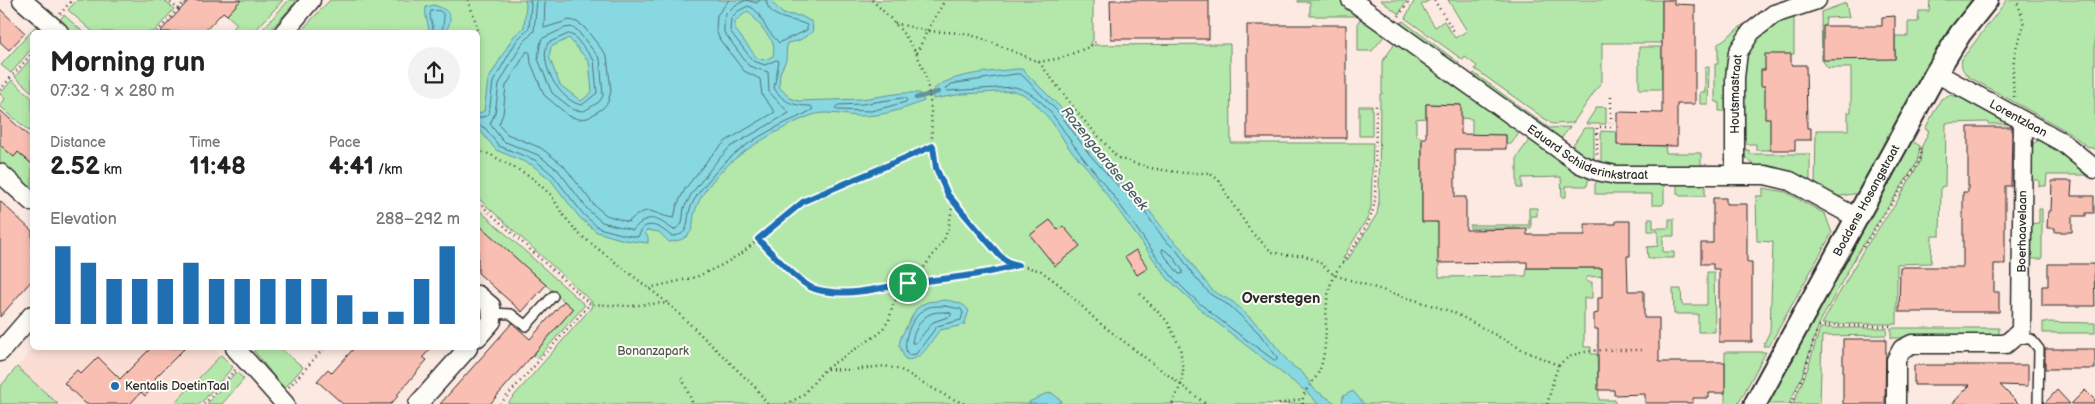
<!DOCTYPE html>
<html lang="en">
<head>
<meta charset="utf-8">
<style>
  :root { --surface:#fff; --page:#f2f2f2; --text:#222; --muted:#767676; --accent:#1f6fb2 }
  body { margin:0; font-family:"Balsamiq Sans",sans-serif; background:var(--page); color:var(--text); height:100vh; display:flex; flex-direction:column; font-size:19px; white-space:nowrap }
  * { box-sizing:border-box; margin:0 }
  p { font-size:16px; color:var(--muted) }
  .icon { flex:none; width:28px; height:28px; fill:none; stroke:currentColor; stroke-width:2; stroke-linecap:round; stroke-linejoin:round }
  .map { position:relative; flex:1; overflow:hidden }
  .side { position:absolute; left:30px; top:30px; width:450px; height:320px; display:flex; flex-direction:column; background:var(--surface); border-radius:8px; box-shadow:0 2px 8px #0003 }
  .side>* { flex:none }
  .pin { position:absolute; display:grid; place-items:center; width:42px; height:42px; color:#fff; margin:-21px; border:2px solid #fff; border-radius:50%; box-shadow:0 1px 5px #0007 }
  .round { display:grid; place-items:center; flex:none; width:52px; height:52px; border-radius:26px; background:var(--page) }
  .summary { display:flex; align-items:center; justify-content:space-between; height:85px; padding:0 20px }
  h1 { font-size:28px; font-weight:600; line-height:38px }
  .metrics { display:grid; grid-template-columns:repeat(3,1fr); gap:8px; height:85px; padding:5px 20px }
  .metrics div { display:grid; align-content:center }
  .metrics b { font-size:25px; font-weight:600 }
  .metrics small { font-size:14px; font-weight:400 }
  .metrics p { font-size:14px }
  .chart { height:140px; padding:10px 20px }
  .chart p { display:flex; justify-content:space-between }
  .chart svg { width:100%; height:90px; margin-top:5px; stroke:var(--accent); stroke-width:6 }
  .map>svg:first-child { display:block }
  .built { fill:#fbddd4 }
  .green { fill:#b4e8aa; stroke:#708a6a }
  .water { fill:#88d8e2; stroke:#639399; fill-rule:evenodd }
  .lines { fill:none; stroke-linecap:round; stroke-linejoin:round }
  .shore { stroke:#507074; stroke-width:1 }
  .stream { stroke:#639399; stroke-width:4.5 }
  .building { fill:#f9bfb2; stroke:#2b2b2b }
  .service-casing { stroke:#2b2b2b; stroke-width:12 }
  .minor-casing { stroke:#2b2b2b; stroke-width:21 }
  .tertiary-casing { stroke:#2b2b2b; stroke-width:25 }
  .path { stroke:#2b2b2b; stroke-width:2.5; stroke-dasharray:1 4; stroke-linecap:butt }
  .service { stroke:#fdfcf7; stroke-width:9 }
  .minor { stroke:#fdfcf7; stroke-width:18 }
  .tertiary { stroke:#fdfcf7; stroke-width:21 }
  .route-casing { stroke:#fff; stroke-width:10 }
  .route { stroke:#1f6fb2; stroke-width:6 }
  .poi-dot { fill:#1f6fb2; stroke:#fdfcf7; stroke-width:2 }
  .labels { text-anchor:middle; stroke-width:4; stroke-linejoin:round; paint-order:stroke }
  .street-label { font-size:12px; fill:#2b2b2b; stroke:#fdfcf7 }
  .park-label { font-size:12px; fill:#4d5a4b; stroke:#fdfcf7 }
  .poi-label { font-size:12px; fill:#2b2b2b; stroke:#fdfcf7; text-anchor:start }
  .water-label { font-size:14px; font-style:italic; fill:#475f62; stroke:#fdfcf7 }
  .quarter-label { font-size:15px; font-weight:bold; fill:#2b2b2b; stroke:#fdfcf7 }
</style>
</head>
<body>
<div class="map">
<svg width="2095" height="404" viewBox="0 0 2095 404">
  <rect width="100%" height="100%" fill="#fceae2"/>
  <filter id="ink" filterUnits="userSpaceOnUse"><feTurbulence type="fractalNoise" baseFrequency=".02" numOctaves="2"/><feDisplacementMap in="SourceGraphic" scale="10" xChannelSelector="R" yChannelSelector="G"/><feConvolveMatrix kernelMatrix="1 2 1 2 8 2 1 2 1" color-interpolation-filters="sRGB"/></filter>
  <g filter="url(#ink)">
    <!-- built -->
    <path class="built" d="M34 348H213L221 355 174 404H58L17 367Z"/>
    <!-- green -->
    <path class="green" d="M77 0H164L174 9 154 32H93L68 10Z
      M241 0H283L254 32H230L237 24 227 15Z
      M289 0H304L298 8 293 5 269 32H260Z
      M330 0H1093V40L1091 42 1093 45 1230 44 1231 143H1373L1371 207 1368 217 1343 258 1347 261 1377 214 1379 202 1380 94H1382V62L1396 42 1520 132 1511 144H1506V135H1472V119L1461 118 1460 105 1426 104V118L1416 119V135L1422 138V221L1438 222 1439 277 1526 276 1527 268H1609V276L1586 277 1587 282H1592V298H1584V347H1591V354H1597L1599 400H1615V404H507L591 308 592 302 478 198V32H300Z
      M1298 0H1343L1359 11 1356 16H1310V2H1298Z
      M1380 0H1407L1399 14Z
      M1415 0H1430L1421 5 1435 27 1444 21 1455 38 1467 31 1448 0H1662V43H1602V81L1573 123 1552 124 1475 69 1477 66 1465 57 1463 60 1405 18Z
      M1930 0H1975L1859 193 1835 197 1815 186 1816 130H1848V112H1851V68H1828L1822 60 1821 12 1846 3 1849 17 1826 18 1825 27 1895 59V36H1908V22H1918L1919 11H1929Z
      M2007 0H2095V149L2088 147 2070 133 1969 77C1963 71 1960 67 1962 59Z
      M64 15 83 32H67L57 23Z
      M1363 15 1386 34 1372 51H1358V22Z
      M1794 15V54H1791L1781 66 1770 150H1756V144H1742C1743 113 1735 60 1758 36 1768 25 1781 20 1794 15Z
      M1403 21 1459 63 1456 67 1400 25Z
      M1744 24 1746 26 1729 56 1727 66V111H1719V102H1715V64H1718V44Z
      M36 26 43 32H32V48L11 73 1 65Z
      M1639 47H1662V89H1639Z
      M32 57V92L15 77Z
      M1705 67H1709L1708 104H1700V92H1705Z
      M1474 73 1549 128 1570 127 1560 140 1471 77Z
      M12 80 32 98V127L29 131 0 106 5 99 0 94Z
      M1949 95 1959 97 2008 124H1988L1987 122 1946 123 1945 186 1941 187 1940 236H1932L1931 263 1897 264V324H1822L1864 249 1895 205 1920 162 1922 146 1929 131 1925 129 1941 99Z
      M1359 106H1372V136H1359Z
      M1597 107H1606V124H1586Z
      M1584 128H1594V162L1571 148Z
      M1601 131 1617 132 1618 145 1665 146 1666 153H1701V167H1615L1601 164Z
      M1530 139 1565 165 1589 177 1587 186H1566V197H1562L1561 177 1522 178V188H1517V157Z
      M2039 140H2044L2079 164 2077 167 2086 175H2047L2046 186H2039V180H2027L2029 146Z
      M1912 141 1920 146 1917 163 1857 254 1819 324 1802 376 1789 404H1766Z
      M0 144 14 156 18 152 32 164V193L0 164Z
      M1743 150H1749L1750 154H1810V183C1802 179 1794 174 1785 171 1769 165 1747 172 1743 150Z
      M1598 181 1664 183V203L1662 205H1652V194H1595V184Z
      M1677 183H1705V196H1680L1677 193Z
      M1763 188 1786 192 1825 214 1832 233 1769 346H1763L1770 331 1773 242 1757 241 1756 196H1763Z
      M1529 208H1537V216H1531V228H1470V225H1529Z
      M478 209 585 305 537 359 533 355 573 309 478 225Z
      M2039 209H2042V259H2027V224L2039 223Z
      M1648 219H1653V228H1669V219H1674V236H1663V252H1674V258H1648L1647 247 1658 246V231H1648Z
      M1707 272H1714L1715 332H1698V314H1674L1673 289H1681L1682 305H1707Z
      M2043 322 2095 323V333H2043Z
      M1820 328H1887L1886 335 1822 336 1820 404H1793L1808 368Z
      M1891 328H1999V338H1891Z
      M257 348H280L303 367 284 389 254 351Z
      M1725 352H1766L1738 404H1725Z
      M221 355 233 367 200 404H174Z
      M17 367 58 404H0V387Z
      M236 372 244 379 222 404H207Z"/>
    <!-- water -->
    <path class="water" d="M525 0H770L783 14 801 16 812 22 813 32 798 41 787 43 786 60 780 73 779 87 790 98 798 101 862 99 902 93H920L924 101C904 109 883 116 861 116 848 116 829 111 816 114 797 119 751 145 736 158 721 170 700 192 695 212 692 220 695 227 689 234 684 240 677 241 669 242L659 232 647 230 645 233 648 237V243L624 240 597 232 580 218 550 179 532 165 496 150 478 128V114L484 111 488 80 513 37 524 27 526 5ZM748 11C752 14 771 39 773 43 774 47 774 52 773 56L765 60 757 58 735 29V21ZM569 38 589 62 592 92 581 101 560 85 549 57 551 47Z
      M434 5C450 10 455 17 445 32H429C429 23 424 17 426 7Z
      M1016 69H1022L1064 111 1094 152 1121 182 1145 205 1168 235 1181 248 1196 270 1213 291 1233 302 1262 329 1291 365 1302 372 1315 390 1337 404H1318L1309 394 1207 315 1168 279 1089 170 1069 148 1052 122 1036 104 1023 94 1014 91 963 94 933 99 932 91C949 73 992 72 1016 69Z
      M945 300C955 302 963 302 969 311L964 325 940 330C930 341 922 363 905 359L899 345 901 337 916 309 927 302Z
      M1353 391 1364 404H1342L1343 396Z
      M1052 393 1062 401 1056 404H1030L1029 402 1045 394Z"/>
    <g class="lines">
      <!-- shore -->
      <path class="shore" d="M537 0 534 31 522 44 499 84 495 113 490 124 503 141 538 155 558 170 588 210 602 222 633 230C649 212 656 218 674 230L682 224 684 208 692 193 716 162 730 147 789 113 769 92 768 72 749 66 724 32V20L726 14 734 6 746 0 757 3 760 0
        M545 0 544 28 570 20 577 22 584 27 607 56 611 91 608 102 603 108 588 118 578 119 569 116 544 95 531 63 530 53 527 51 506 86 503 114 499 124 507 134 541 148 563 165 594 205 606 215 628 222C651 202 651 215 674 218L677 205 685 189 710 157 726 141 775 112 762 95 760 79 744 71 720 40 716 30 717 15 729 0
        M565 28 571 27 577 30 600 59 603 96 599 102 584 111 574 110 552 93 538 59 540 45 542 39Z
        M433 32C434 25 428 18 431 11 449 7 443 23 442 32
        M569 34 574 36 594 60 597 93 582 105C560 102 537 62 548 43Z
        M1016 74H1021L1060 114 1090 155 1118 186 1142 208 1164 239 1177 251 1192 273 1210 294 1230 306 1258 332 1277 357V360H1274C1242 336 1196 305 1171 275 1151 251 1134 224 1115 198 1102 180 1086 163 1073 144 1057 122 1044 95 1015 87L947 91 945 89 952 84Z
        M903 98 907 99 906 102 871 111 838 110 835 108 838 105 862 104Z
        M478 118 486 116 489 114 493 82 517 40 529 28 531 5 530 0
        M478 125 485 128 499 146 535 160 553 175 584 215 599 228 625 235 638 237 643 227C654 222 663 229 671 236 691 236 686 222 690 209 694 198 702 188 709 180 728 156 751 140 779 126 790 120 803 116 813 109L811 106C795 106 783 103 774 88L779 61 776 60 765 65 753 61 730 31 731 18 738 11 748 6C757 9 760 16 764 24 767 30 774 37 779 43 787 38 798 35 807 30V25C793 18 769 21 766 0
        M1163 249 1172 255 1183 271 1182 274H1179L1162 252Z
        M945 306 961 309 963 313 961 320 937 326 916 354 908 355C900 341 913 313 929 307 933 306 940 306 945 306Z
        M945 312 951 313V316L933 322 916 343H912C912 335 920 319 928 315 933 312 939 312 945 312Z"/>
      <!-- stream -->
      <path class="stream" d="M916 98 938 92"/>
    </g>
    <!-- building -->
    <path class="building" d="M189 0H241L227 15 223 12 204 32H160Z
      M1110 0H1209V39H1111Z
      M1662 0H1674V4L1695 5V104H1677V146L1617 145V112L1662 113Z
      M0 9 25 33 9 50 0 42Z
      M1895 16V59L1823 60V26H1882V17Z
      M1247 25H1346V138H1247Z
      M1765 54H1791V65H1806L1807 128H1811V140H1795V150H1770V118H1765V86H1761V70H1765Z
      M1426 104 1461 105V134L1506 135V149H1455V197H1466V230L1527 229V235H1585V224H1616V221H1630V256H1627L1628 291H1644V318H1659V362H1725V393H1709V398H1693V403H1645V394L1614 395V390H1598V329H1594V314L1598 313V298H1602V268H1527V262L1438 263V222H1422V138H1426Z
      M0 110 32 139V164L18 152 14 157 0 145Z
      M1968 127H2012L2011 186H2005V264H1994V292H1999V312H1899L1900 267H1963V192H1968Z
      M2052 181H2072L2071 196H2094V213H2086V216H2072V232H2055V228H2047L2048 211H2051Z
      M1713 198H1726V204H1747V262H1752V342H1719V269H1713V264H1701V243H1713Z
      M0 201 32 231V280L0 317Z
      M1050 220 1058 230 1063 226 1080 246 1055 266 1030 235Z
      M478 224 546 285 522 312 478 273Z
      M1136 250 1148 268 1137 275 1125 257Z
      M2048 264H2094L2095 306H2042V286H2048Z
      M564 301 573 309 490 404H440L512 323 530 339Z
      M1843 339H1886L1885 404H1843Z
      M151 348H185L155 378 158 382 145 396 141 392 130 404H86L64 383 77 370 81 374 98 357 120 379Z
      M354 348H431L423 357 427 360 397 395 398 396 391 404H343L317 381 328 369 332 373Z
      M2045 349H2095V369H2045Z
      M1914 365H2028V386L2000 385 2019 404H1952L1970 385H1914Z
      M2057 390 2070 404H2044Z
      M2085 390 2095 400V404H2071Z"/>
    <g class="lines">
      <defs>
        <path id="service" d="M491 313 511 314 526 326 553 296
          M2014 339H2031L2039 349 2038 404"/>
        <g id="minor">
          <path d="M22 0 59 32"/>
          <path id="s1" d="M1351 0 1580 164 1597 171 1616 175H1765L1790 181 1857 218"/>
          <path d="M284 32 311 0"/>
          <path id="s2" d="M1936 73 2062 142 2095 169"/>
          <path d="M0 173 32 202"/>
          <path id="s3" d="M1735 174V78L1738 52 1751 32 1774 14 1817 0"/>
          <path d="M478 295 491 306 492 321 478 337"/>
          <path d="M235 348 285 404"/>
          <path d="M0 352 32 315"/>
          <path d="M418 404 468 348"/>
          <path id="s4" d="M1896 404V360L1902 349 1912 344H2006L2021 331 2023 121"/>
        </g>
        <g id="tertiary">
          <path id="s5" d="M1755 404 1936 73 1960 34 1987 0"/>
        </g>
      </defs>
      <!-- service casing -->
      <use href="#service" class="service-casing"/>
      <!-- minor casing -->
      <use href="#minor" class="minor-casing"/>
      <!-- tertiary casing -->
      <use href="#tertiary" class="tertiary-casing"/>
      <!-- path -->
      <path class="path" d="M468 0 477 25V32
        M872 0C909 36 927 58 931 111 932 129 931 150 936 167 945 200 979 231 1000 256L1008 262 1041 271 1060 285 1097 321 1206 404
        M1434 0 1455 33
        M178 9 186 0
        M60 14 72 0
        M1399 16 1410 0
        M895 23 927 31 963 33 981 38 1039 62 1061 58 1089 47 1095 42
        M157 32 178 9 167 0
        M917 53 927 31 945 0
        M1039 62 1081 117 1118 158 1150 168 1184 173H1209L1219 180 1230 200 1252 233 1272 252 1286 255H1302L1318 261 1334 275 1453 312 1525 351 1560 366
        M0 90 32 53
        M2014 97C2013 83 2012 67 2015 53 2021 25 2030 31 2016 0
        M478 150 491 155 530 176 551 195 563 215 579 234 669 304
        M1597 154V127H1611V97
        M478 202 590 304 628 306 662 303 670 305 757 389 767 404
        M758 239C773 254 793 279 812 288 836 300 884 287 911 283 946 278 982 276 1016 265
        M1863 247 1919 162 1921 150 1917 146
        M649 288 696 277 722 265 742 253 804 201 933 146
        M1140 294 1167 321 1180 347 1183 370 1181 385 1172 404
        M1819 326H1890
        M827 369 851 370 885 366 901 370 948 397 965 404
        M682 378 693 404
        M289 387 324 348
        M204 404 235 370
        M500 404 590 304
        M786 404 802 396 825 369 880 333 889 320 893 305 900 291 922 270 944 240 949 225 952 208 949 197
        M1113 404H1120
        M1279 404 1302 399
        M1303 404C1300 392 1315 382 1319 371 1331 343 1321 309 1332 280 1334 273 1340 267 1344 261 1357 242 1372 222 1375 200L1376 103
        M1547 404C1551 392 1553 377 1559 366 1572 345 1620 351 1641 350
        M1791 404 1803 377 1817 330"/>
      <!-- service -->
      <use href="#service" class="service"/>
      <!-- minor -->
      <use href="#minor" class="minor"/>
      <!-- tertiary -->
      <use href="#tertiary" class="tertiary"/>
    </g>
  </g>
  <g class="lines" filter="url(#ink)">
    <defs>
      <path id="route" d="M933 146 936 168 948 195 1000 256 1008 262 1018 265C982 276 946 278 909 283 878 288 846 298 815 289 800 285 770 251 758 239L804 201Z"/>
    </defs>
    <!-- route casing -->
    <use href="#route" class="route-casing"/>
    <!-- route -->
    <use href="#route" class="route"/>
  </g>
  <!-- markers -->
  <circle class="poi-dot" cx="115" cy="386" r="5"/>
  <g class="labels">
    <!-- street labels -->
    <g class="street-label">
      <text dy="4" stroke="none"><textPath href="#s3" startOffset="80">Houtsmastraat</textPath></text>
      <text dy="4" stroke="none"><textPath href="#s2" startOffset="94">Lorentzlaan</textPath></text>
      <text dy="4" stroke="none"><textPath href="#s1" startOffset="285">Eduard Schilderinkstraat</textPath></text>
      <text dy="4" stroke="none"><textPath href="#s5" startOffset="232">Boddens Hosangstraat</textPath></text>
      <text dy="4" stroke="none"><textPath href="#s4" startOffset="281">Boerhaavelaan</textPath></text>
    </g>
    <!-- park labels -->
    <g class="park-label">
      <text x="653" y="355">Bonanzapark</text>
    </g>
    <!-- poi labels -->
    <g class="poi-label">
      <text x="125" y="390">Kentalis DoetinTaal</text>
    </g>
    <!-- water labels -->
    <g class="water-label">
      <text transform="translate(1105 158) rotate(51)" y="5">Rozengaardse Beek</text>
    </g>
    <!-- quarter labels -->
    <g class="quarter-label">
      <text x="1281" y="303">Overstegen</text>
    </g>
  </g>
</svg>
<div class="pin" style="left:908px;top:283px;background:#1e9e55"><svg class="icon" aria-label="arrive" viewBox="0 0 24 24"><path d="M6 21V4h12l-3 4 3 4H6"/></svg></div>
<section class="side">
<div class="summary"><div><h1>Morning run</h1><p>07:32 · 9 × 280 m</p></div><a class="round"><svg class="icon" aria-label="share" viewBox="0 0 24 24"><path d="M12 15V3M7 8l5-5 5 5M5 13v7h14v-7"/></svg></a></div>
<div class="metrics">
<div><p>Distance</p><b>2.52<small> km</small></b></div>
<div><p>Time</p><b>11:48</b></div>
<div><p>Pace</p><b>4:41<small> /km</small></b></div>
</div>
<div class="chart"><p><span>Elevation</span>288–292 m</p>
<svg viewBox="0 0 160 44" preserveAspectRatio="none"><path d="M5 44V6M15 44V14M25 44V22M35 44V22M45 44V22M55 44V14M65 44V22M75 44V22M85 44V22M95 44V22M105 44V22M115 44V30M125 44V38M135 44V38M145 44V22M155 44V6"/></svg>
</div>
</section>
</div>
</body>
</html>
